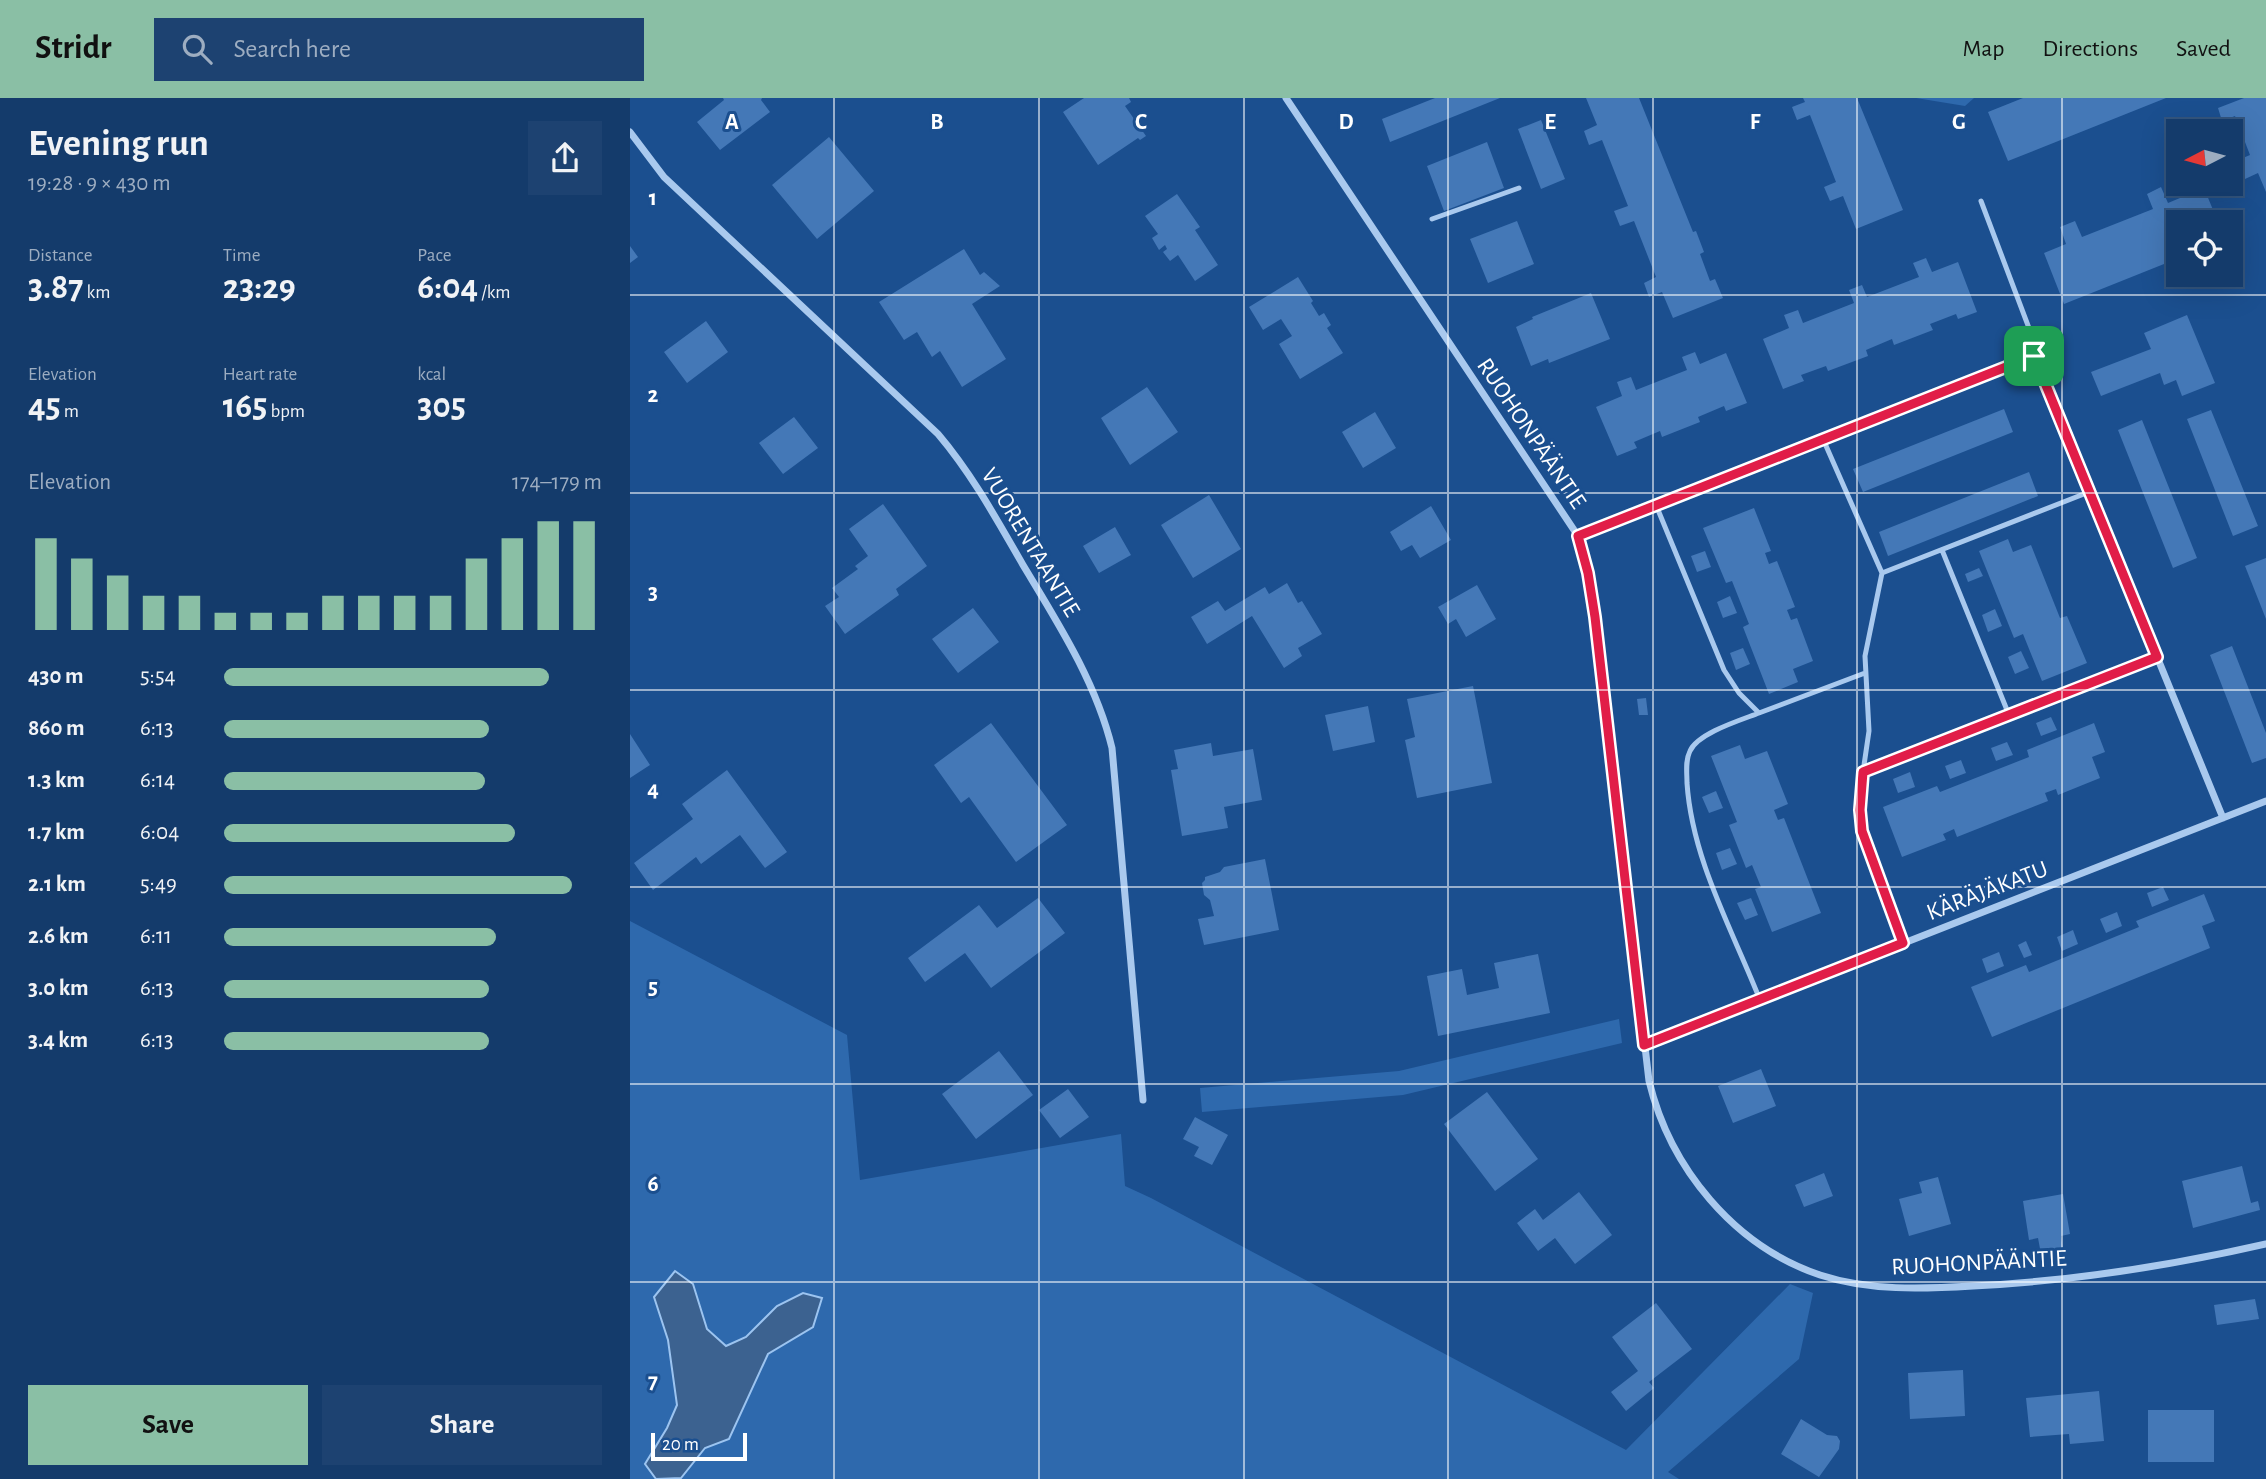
<!DOCTYPE html>
<html lang="en">
<head>
<meta charset="utf-8">
<style>
  :root { --surface:#143b6b; --page:#1d4271; --text:#f1f3f6; --muted:#9dadc1; --line:#33557e; --accent:#8abfa5 }
  body { margin:0; font-family:"Alegreya Sans",sans-serif; background:var(--page); color:var(--text); height:100vh; display:flex; flex-direction:column; font-size:26px; white-space:nowrap }
  * { box-sizing:border-box; margin:0 }
  p { font-size:23px; color:var(--muted) }
  .icon { flex:none; width:38px; height:38px; fill:none; stroke:currentColor; stroke-width:2; stroke-linecap:round; stroke-linejoin:round }
  .map { position:relative; flex:1; overflow:hidden }
  .details { display:flex; flex-direction:column; background:var(--surface); width:630px }
  .details>* { flex:none }
  .needle { width:46px; rotate:264deg }
  .buttons { position:absolute; left:1536px; top:21px; display:grid; gap:14px }
  .buttons a { display:grid; place-items:center; width:77px; height:77px; border-radius:0px; background:var(--surface); box-shadow:0 7px 28px #0002,0 0 0 2px var(--line); font-size:35px }
  .scale { position:absolute; left:21px; bottom:18px; width:96px; box-sizing:border-box; padding-left:7px; border:4px solid #fff; border-top:0; font-size:19px; line-height:24px; white-space:nowrap; color:#fff; -webkit-text-stroke:5px #1b4f8f; paint-order:stroke }
  .pin { position:absolute; display:grid; place-items:center; width:60px; height:60px; color:#fff; margin:-30px; border-radius:14px; box-shadow:0 4px 10px #0006 }
  .round { display:grid; place-items:center; flex:none; width:74px; height:74px; border-radius:0px; background:var(--page) }
  .headline { display:flex; align-items:center; justify-content:space-between; height:119px; padding:0 28px }
  h1 { font-size:38px; font-weight:700; line-height:52px }
  .metrics { display:grid; grid-template-columns:repeat(3,1fr); gap:10px; height:119px; padding:7px 28px }
  .metrics div { display:grid; align-content:center }
  .metrics b { font-size:35px; font-weight:700 }
  .metrics small { font-size:19px; font-weight:400 }
  .metrics p { font-size:19px }
  .chart { height:196px; padding:14px 28px }
  .chart p { display:flex; justify-content:space-between }
  .chart svg { width:100%; height:126px; margin-top:7px; stroke:var(--accent); stroke-width:6 }
  .action { display:flex; gap:14px; margin-top:auto; padding:14px 28px }
  .action a { flex:1; height:80px; border-radius:0px; background:var(--accent); color:#111; font-size:28px; font-weight:700; line-height:80px; text-align:center }
  .action a+a { background:var(--page); color:var(--text) }
  ul { padding:0 28px; list-style:none; font-size:23px }
  li { display:grid; grid-template-columns:112px 84px 1fr; align-items:center; height:52px }
  li i { height:18px; border-radius:9px; background:var(--accent) }
  header { display:flex; align-items:center; gap:42px; box-sizing:border-box; height:98px; padding:0 35px; background:var(--accent); color:#111 }
  header strong { font-size:33px }
  nav { display:flex; gap:38px; margin-inline-start:auto; font-size:24px }
  .search { width:490px; height:63px; background:var(--page); display:flex; align-items:center; gap:18px; box-sizing:border-box; padding:0 24px; border-radius:0px; color:var(--muted); font-size:26px }
  main { display:flex; flex:1; min-height:0 }
  .map>svg:first-child { display:block }
  .green { fill:#2e69ad }
  .water { fill:#3c6290; stroke:#9cc4f0; stroke-width:2 }
  .building { fill:#4478b7 }
  .lines { fill:none; stroke-linecap:round; stroke-linejoin:round }
  .lane { stroke:#a9c9ee; stroke-width:5 }
  .street { stroke:#a9c9ee; stroke-width:7 }
  .route-casing { stroke:#fff; stroke-width:14 }
  .route { stroke:#e11d48; stroke-width:9 }
  .grid { fill:none; stroke:#fff; stroke-width:2; stroke-opacity:0.55 }
  .labels { text-anchor:middle; stroke-width:6; stroke-linejoin:round; paint-order:stroke }
  .street-label { font-size:24px; fill:#fff; stroke:#1b4f8f }
  .grid-label { font-size:23px; text-anchor:middle; font-weight:bold; fill:#fff; stroke:#1b4f8f; stroke-width:6; stroke-linejoin:round; paint-order:stroke }
</style>
</head>
<body>
<header>
<strong>Stridr</strong>
<div class="search"><svg class="icon" aria-label="search" viewBox="0 0 24 24"><circle cx="10" cy="10" r="6"/><path d="M15 15l6 6"/></svg>Search here</div>
<nav><a>Map</a><a>Directions</a><a>Saved</a></nav>
</header>
<main>
<section class="details">
<div class="headline"><div><h1>Evening run</h1><p>19:28 · 9 × 430 m</p></div><a class="round"><svg class="icon" aria-label="share" viewBox="0 0 24 24"><path d="M12 15V3M7 8l5-5 5 5M5 13v7h14v-7"/></svg></a></div>
<div class="metrics">
<div><p>Distance</p><b>3.87<small> km</small></b></div>
<div><p>Time</p><b>23:29</b></div>
<div><p>Pace</p><b>6:04<small> /km</small></b></div>
</div>
<div class="metrics">
<div><p>Elevation</p><b>45<small> m</small></b></div>
<div><p>Heart rate</p><b>165<small> bpm</small></b></div>
<div><p>kcal</p><b>305</b></div>
</div>
<div class="chart"><p><span>Elevation</span>174–179 m</p>
<svg viewBox="0 0 160 44" preserveAspectRatio="none"><path d="M5 44V12M15 44V19M25 44V25M35 44V32M45 44V32M55 44V38M65 44V38M75 44V38M85 44V32M95 44V32M105 44V32M115 44V32M125 44V19M135 44V12M145 44V6M155 44V6"/></svg>
</div>
<ul>
<li><b>430 m</b>5:54<i style="width:86%"></i></li>
<li><b>860 m</b>6:13<i style="width:70%"></i></li>
<li><b>1.3 km</b>6:14<i style="width:69%"></i></li>
<li><b>1.7 km</b>6:04<i style="width:77%"></i></li>
<li><b>2.1 km</b>5:49<i style="width:92%"></i></li>
<li><b>2.6 km</b>6:11<i style="width:72%"></i></li>
<li><b>3.0 km</b>6:13<i style="width:70%"></i></li>
<li><b>3.4 km</b>6:13<i style="width:70%"></i></li>
</ul>
<div class="action"><a>Save</a><a>Share</a></div>
</section>
<div class="map">
<svg width="1636" height="1381" viewBox="0 0 1636 1381">
  <rect width="100%" height="100%" fill="#1b4f8f"/>
  <!-- green -->
  <path class="green" d="M1286 0H1344L1335 8Z
    M0 823 217 937 230 1082 491 1036 495 1088 521 1100 996 1352 1160 1186 1183 1195 1169 1261 1038 1374 1049 1381H0Z
    M989 921 992 945 773 997 572 1014 570 990 769 973Z"/>
  <!-- water -->
  <path class="water" d="M45 1173 63 1186 77 1231 96 1248 116 1239 147 1208 173 1195 192 1200 183 1229 138 1256 99 1341 75 1350 51 1380 26 1381 15 1366 37 1330 47 1307 38 1242 24 1199Z"/>
  <!-- building -->
  <path class="building" d="M93 0H132L131 2 140 14 90 52 67 24 94 2Z
    M454 0H499L501 4 495 8 516 38 510 42 508 40 468 67 433 14Z
    M805 0H870L760 44 752 21Z
    M956 0H1009L1063 134 1066 133 1074 154 1070 156 1080 183 1085 181 1093 200 1043 220 1032 194 1019 199 1014 185 1026 179 1004 123 990 128 984 113 998 108 972 42 959 47 954 33 967 27Z
    M1173 0H1227L1273 112 1226 131 1213 98 1200 103 1194 89 1206 84 1180 17 1167 22 1162 9 1175 4Z
    M1393 0H1536L1378 63 1358 14Z
    M1614 0H1636V94L1628 75 1615 81 1608 62 1620 57 1605 18 1592 23 1588 10Z
    M911 22 935 81 911 91 888 31Z
    M199 39 244 93 187 141 142 87Z
    M857 44 874 90 814 113 797 68Z
    M1531 89 1538 105 1574 90 1588 124H1549V160L1434 206 1414 155 1436 146 1430 129 1445 123 1452 139 1523 111 1517 96Z
    M547 96 570 129 565 132 588 167 565 183 548 157 540 163 533 154 537 151 535 147 529 152 522 140 528 136 515 118Z
    M887 123 904 166 858 185 840 141Z
    M0 148 8 159 0 165Z
    M334 151 350 177 354 174 370 188 342 206 376 261 332 289 310 253 302 259 287 234 274 242 249 204Z
    M1296 160 1302 174 1328 164 1347 214 1328 221 1326 216 1300 226 1303 232 1264 247 1262 241 1236 252 1238 258 1198 273 1196 268 1171 277 1174 283 1153 291 1133 241 1159 230 1154 217 1168 212 1173 225 1224 205 1219 192 1232 187 1237 199 1289 179 1283 165Z
    M668 179 683 203 681 205 689 218 694 215 701 227 697 230 713 255 670 281 649 246 662 238 651 221 633 232 619 209Z
    M961 195 980 241 919 265 918 261 901 268 886 229 903 221 902 219Z
    M1557 217 1585 285 1552 298 1546 282 1534 287 1530 275 1471 298 1461 274 1521 251 1514 235Z
    M76 223 98 254 57 285 34 254Z
    M1065 254 1070 266 1096 255 1117 305 1096 313 1094 308 1068 319 1070 324 1032 339 1030 333 1004 344 1007 350 987 358 966 309 992 298 987 284 1001 279 1006 292 1057 272 1052 259Z
    M517 289 548 334 500 367 471 320Z
    M1374 311 1383 334 1233 394 1223 371Z
    M1581 312 1628 428 1603 438 1557 321Z
    M745 314 766 350 733 370 712 334Z
    M164 319 188 350 153 376 129 345Z
    M1512 322 1567 460 1543 470 1488 332Z
    M1399 374 1408 398 1258 458 1249 434Z
    M579 397 611 451 563 480 531 427Z
    M253 406 297 468 266 491 269 497 215 536 195 508 209 499 202 490 228 471 225 468 238 458 219 431Z
    M801 408 821 442 790 460 782 447 771 453 760 434Z
    M1124 410 1141 453 1135 455 1139 466 1147 463 1165 509 1157 512 1161 522 1167 520 1183 563 1163 571 1168 584 1139 596 1113 529 1119 526 1102 483 1096 485 1073 430Z
    M485 429 501 457 469 475 453 448Z
    M1378 441 1383 454 1401 447 1430 520 1437 518 1457 565 1412 583 1393 536 1384 540 1349 453Z
    M1075 453 1081 469 1067 474 1061 458Z
    M1636 460V521L1615 468Z
    M1349 470 1353 478 1338 484 1335 476Z
    M657 485 668 505 672 503 692 536 668 550 672 558 654 570 622 518 577 546 561 519 588 503 595 513 635 489 639 496Z
    M847 487 866 521 836 539 826 521 818 526 808 509Z
    M1100 498 1107 515 1093 520 1087 504Z
    M343 510 369 544 328 575 302 541Z
    M1365 511 1372 528 1358 534 1352 517Z
    M1602 548 1636 635V660L1622 665 1580 557Z
    M1113 550 1120 566 1106 572 1100 555Z
    M1391 553 1399 570 1385 576 1378 559Z
    M843 588 862 685 787 700 775 642 785 639 777 601Z
    M1016 600 1018 617H1009L1007 601Z
    M738 608 745 644 703 653 695 617Z
    M1421 619 1427 632 1411 638 1406 625Z
    M361 625 437 727 386 764 339 699 331 705 304 667Z
    M1464 625 1475 654 1462 659 1470 680 1428 697 1426 691 1415 695 1418 703 1327 739 1324 731 1313 736 1316 742 1272 759 1253 709 1307 688 1310 694 1399 659 1397 652Z
    M0 636 20 667 0 680Z
    M1377 644 1383 657 1366 663 1361 650Z
    M581 645 583 658 623 651 632 702 594 709 598 730 552 738 541 672 548 671 544 652Z
    M1110 647 1115 661 1137 653 1158 706 1144 712 1148 722 1154 720 1191 815 1142 834 1125 791 1131 789 1122 767 1116 770 1099 727 1107 724 1081 658Z
    M1331 662 1336 675 1320 681 1315 668Z
    M97 672 157 754 135 770 110 737 71 766 66 759 23 792 4 765 63 721 52 706Z
    M1280 674 1285 689 1268 695 1263 681Z
    M1086 693 1093 710 1079 715 1072 699Z
    M1100 750 1107 766 1092 772 1086 755Z
    M635 761 649 832 574 847 568 821 584 818 580 802 574 797 572 785 575 782V779L590 774 594 769Z
    M1533 789 1539 802 1522 809 1517 795Z
    M1574 796 1585 823 1572 828 1580 850 1362 939 1341 889 1396 867 1399 874 1509 829 1506 823Z
    M408 800 435 835 361 890 335 855 295 884 278 860 349 807 367 830Z
    M1121 800 1128 817 1115 822 1107 805Z
    M1487 814 1492 828 1476 835 1470 821Z
    M1443 832 1448 846 1432 853 1427 839Z
    M1396 843 1402 857 1394 860 1388 847Z
    M1369 854 1374 868 1357 875 1352 861Z
    M908 856 920 915 808 938 797 878 832 871 837 897 869 890 864 865Z
    M369 953 403 997 346 1041 312 996Z
    M1131 971 1146 1008 1103 1025 1088 988Z
    M438 991 459 1019 430 1040 409 1012Z
    M857 994 908 1061 865 1093 814 1026Z
    M565 1019 598 1037 582 1067 564 1058 569 1049 553 1041Z
    M1612 1068 1621 1105 1628 1103 1630 1112 1563 1130 1552 1083Z
    M1194 1075 1203 1098 1174 1109 1165 1087Z
    M1308 1079 1321 1126 1279 1138 1269 1101 1292 1095 1289 1084Z
    M949 1094 982 1137 945 1166 925 1140 908 1153 887 1125 905 1111 913 1122Z
    M1433 1096 1440 1136 1431 1138 1433 1152 1411 1156 1408 1140 1399 1142 1393 1103Z
    M1625 1201 1629 1221 1587 1227 1584 1207Z
    M1026 1205 1062 1251 1019 1284 1024 1290 996 1313 981 1294 1008 1273 982 1239Z
    M1333 1272 1335 1318 1280 1321 1278 1275Z
    M1469 1293 1474 1343 1440 1346 1439 1336 1400 1339 1396 1300Z
    M1518 1312H1584V1364H1518Z
    M1171 1321 1197 1337 1207 1338 1210 1343 1209 1351 1189 1379 1151 1356Z"/>
  <g class="lines">
    <!-- lane -->
    <path class="lane" d="M1351 103 1402 238 1404 258
      M802 121 889 90
      M1193 341 1252 475 1235 558 1239 633 1233 674
      M1026 407 1094 572 1109 595 1129 615 1235 575
      M1312 452 1379 617
      M1252 475 1459 394
      M1129 615C1111 622 1068 635 1060 653 1055 663 1057 674 1057 685 1062 761 1102 831 1130 902
      M1273 845 1232 733 1230 712 1233 674 1527 559"/>
    <!-- street -->
    <path class="street" d="M656 0 948 438 958 476 965 519 1019 983C1040 1070 1104 1148 1190 1177 1239 1193 1292 1191 1343 1188 1442 1183 1540 1168 1636 1146
      M0 34 34 79 308 336C342 376 367 422 393 467 428 525 466 584 482 650L513 1002
      M948 438 1404 258 1593 720
      M1014 947 1636 703"/>
  </g>
  <g class="lines">
    <defs>
      <path id="route" d="M1404 258 1527 559 1233 674 1230 712 1232 733 1273 845 1014 947 965 519 958 475 948 438Z"/>
    </defs>
    <!-- route casing -->
    <use href="#route" class="route-casing"/>
    <!-- route -->
    <use href="#route" class="route"/>
  </g>
  <!-- grid -->
  <path class="grid" d="M204 0V1381M409 0V1381M614 0V1381M818 0V1381M1023 0V1381M1227 0V1381M1432 0V1381M0 197H1636M0 395H1636M0 592H1636M0 789H1636M0 986H1636M0 1184H1636"/>
  <g class="labels">
    <!-- street labels -->
    <g class="street-label">
      <text transform="translate(902 335) rotate(56)" y="8">RUOHONPÄÄNTIE</text>
      <text transform="translate(401 444) rotate(59)" y="8">VUORENTAANTIE</text>
      <text transform="translate(1357 792) rotate(-21)" y="8">KÄRÄJÄKATU</text>
      <text transform="translate(1349 1164) rotate(-3)" y="8">RUOHONPÄÄNTIE</text>
    </g>
  </g>
  <g class="grid-label">
    <text x="102" y="31">A</text>
    <text x="307" y="31">B</text>
    <text x="511" y="31">C</text>
    <text x="716" y="31">D</text>
    <text x="920" y="31">E</text>
    <text x="1125" y="31">F</text>
    <text x="1329" y="31">G</text>
    <text x="23" y="107">1</text>
    <text x="23" y="304">2</text>
    <text x="23" y="501">3</text>
    <text x="23" y="698">4</text>
    <text x="23" y="896">5</text>
    <text x="23" y="1093">6</text>
    <text x="23" y="1290">7</text>
  </g>
</svg>
<div class="buttons">
<a><svg class="needle" viewBox="-14 -14 28 28"><path d="M0-13l5 13h-10z" fill="#e53935"/><path d="M0 13l5-13h-10z" fill="#9dadc1"/></svg></a>
<a><svg class="icon" aria-label="locate" viewBox="0 0 24 24"><circle cx="12" cy="12" r="6"/><path d="M12 2v4M12 18v4M2 12h4M18 12h4"/></svg></a>
</div>
<div class="scale">20 m</div>
<div class="pin" style="left:1404px;top:258px;background:#1e9e55"><svg class="icon" aria-label="arrive" viewBox="0 0 24 24"><path d="M6 21V4h12l-3 4 3 4H6"/></svg></div>
</div>
</main>
</body>
</html>
